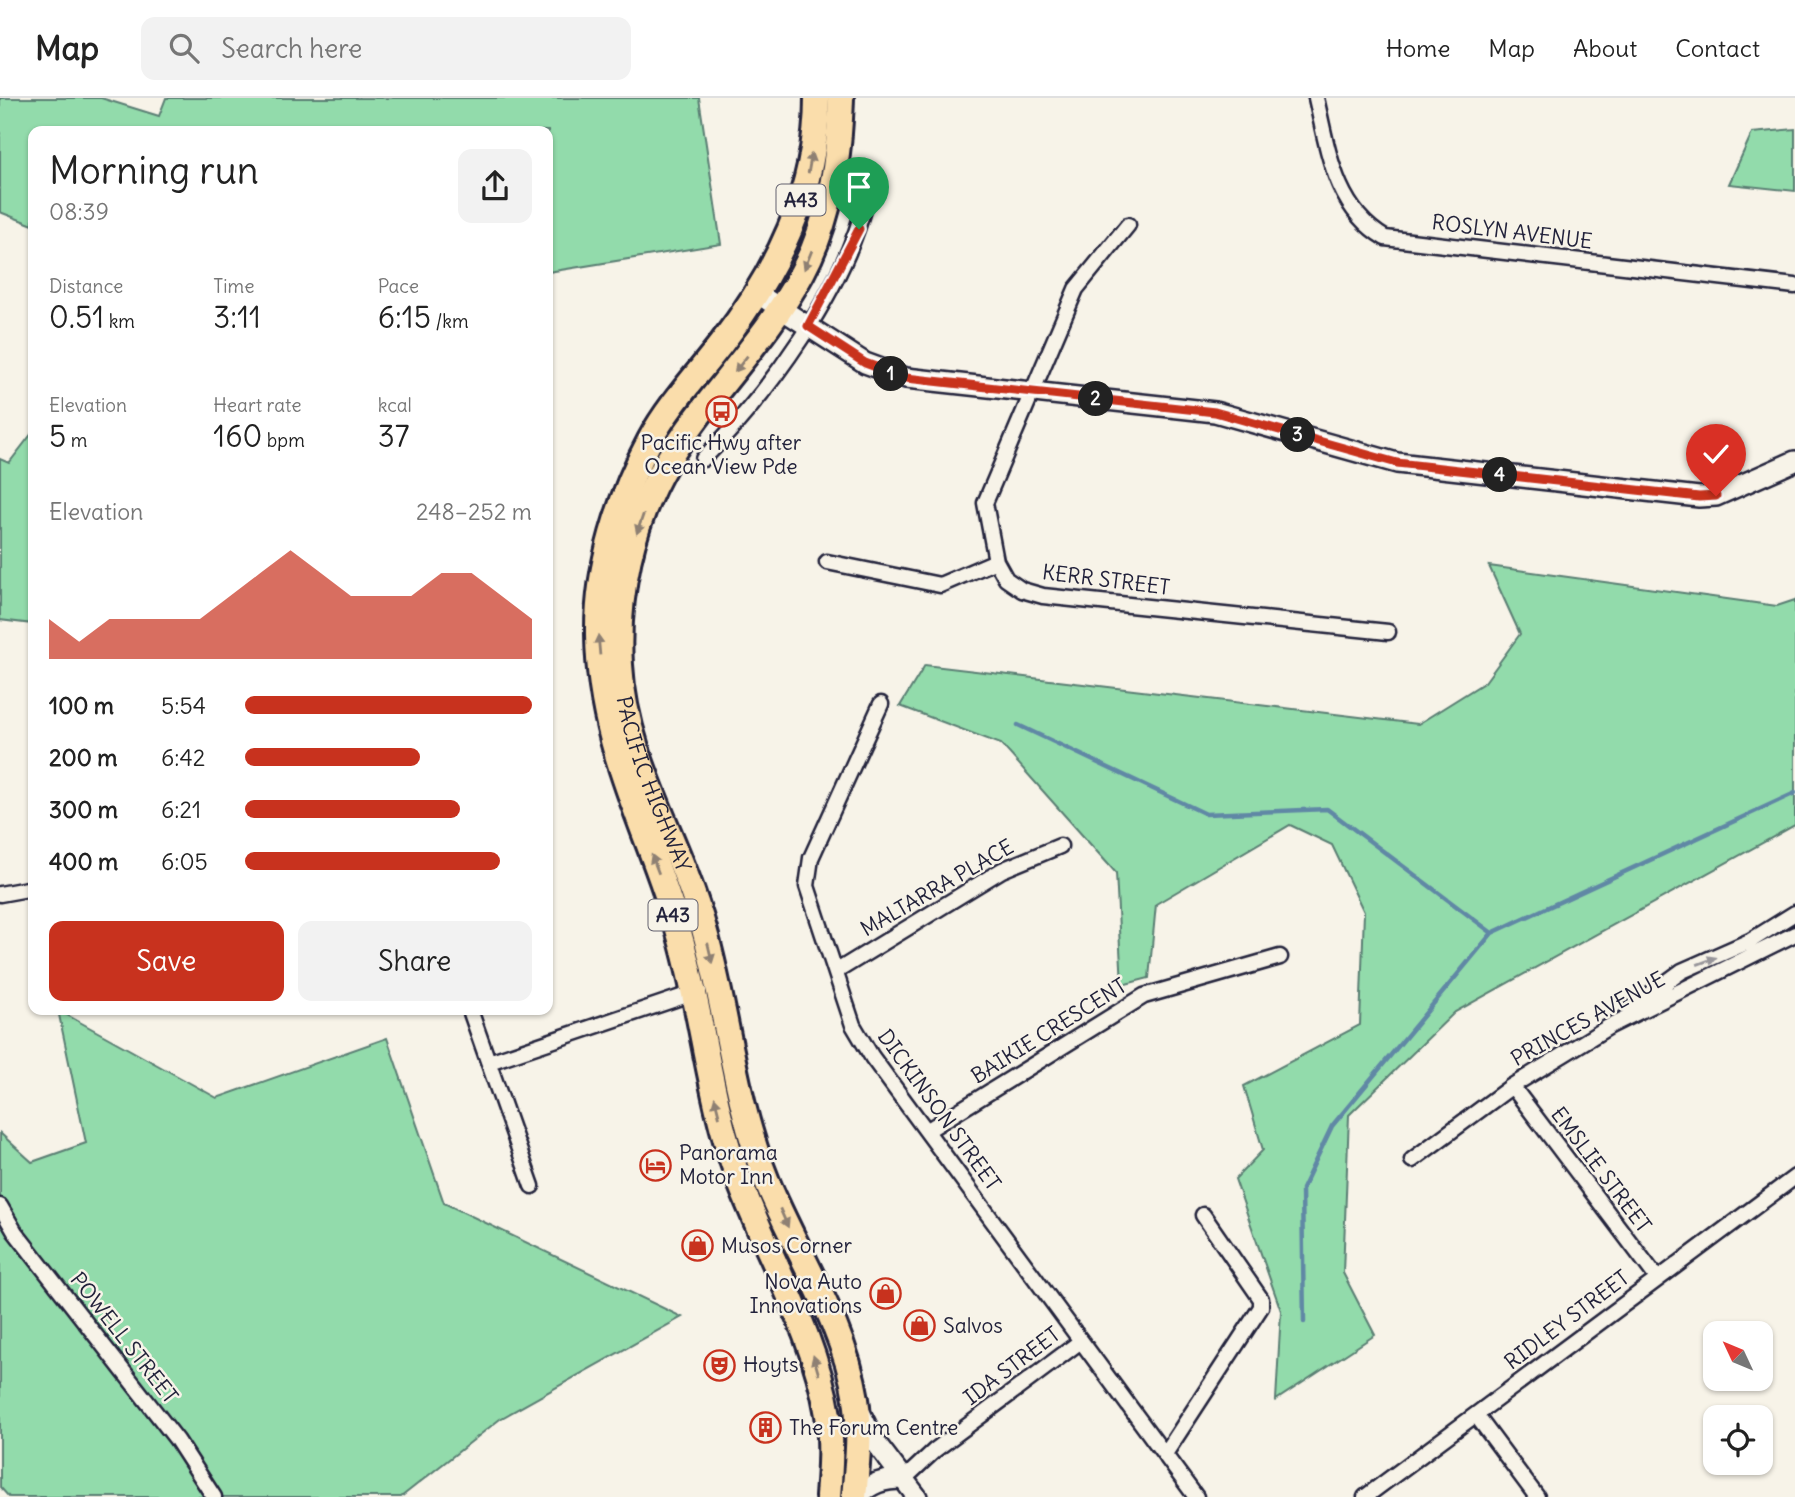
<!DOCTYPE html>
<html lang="en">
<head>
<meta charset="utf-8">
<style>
  :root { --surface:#fff; --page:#f2f2f2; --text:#222; --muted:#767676; --line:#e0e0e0; --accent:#c8321e }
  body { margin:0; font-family:Delius,sans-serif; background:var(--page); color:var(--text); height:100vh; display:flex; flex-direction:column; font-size:26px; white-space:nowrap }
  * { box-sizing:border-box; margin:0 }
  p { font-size:23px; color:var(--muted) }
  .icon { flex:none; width:38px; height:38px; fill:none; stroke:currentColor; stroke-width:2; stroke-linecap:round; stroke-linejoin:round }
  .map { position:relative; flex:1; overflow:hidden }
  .panel { position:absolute; left:28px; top:28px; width:525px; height:889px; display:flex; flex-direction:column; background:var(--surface); border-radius:14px; box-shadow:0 2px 5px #0004 }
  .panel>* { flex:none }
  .needle { width:46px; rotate:314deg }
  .buttons { position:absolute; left:1703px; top:1223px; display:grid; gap:14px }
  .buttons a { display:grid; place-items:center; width:70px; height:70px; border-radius:14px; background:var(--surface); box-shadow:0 2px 5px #0004; font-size:35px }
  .pin { position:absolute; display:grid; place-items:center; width:60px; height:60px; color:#fff; margin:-72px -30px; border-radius:50% 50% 50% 0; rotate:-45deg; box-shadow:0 0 7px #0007 }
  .pin .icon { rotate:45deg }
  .km { position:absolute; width:35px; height:35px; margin:-18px; border-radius:50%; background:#222; color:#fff; font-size:19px; line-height:35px; text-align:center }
  .round { display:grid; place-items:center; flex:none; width:74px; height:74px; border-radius:14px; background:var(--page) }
  .head { display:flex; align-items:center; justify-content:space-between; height:119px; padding:0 21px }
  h1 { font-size:38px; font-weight:600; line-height:52px }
  .figures { display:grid; grid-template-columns:repeat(3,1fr); gap:10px; height:119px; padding:7px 21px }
  .figures div { display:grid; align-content:center }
  .figures b { font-size:30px; font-weight:600 }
  .figures small { font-size:19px; font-weight:400 }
  .figures p { font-size:19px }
  .chart { height:196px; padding:14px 21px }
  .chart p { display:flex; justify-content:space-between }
  .chart svg { width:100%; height:126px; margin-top:7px; fill:var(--accent); opacity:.7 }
  .button { display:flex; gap:14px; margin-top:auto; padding:14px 21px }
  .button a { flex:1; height:80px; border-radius:14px; background:var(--accent); color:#fff; font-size:28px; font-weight:600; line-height:80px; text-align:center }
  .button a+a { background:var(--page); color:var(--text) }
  ul { padding:0 21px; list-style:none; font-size:23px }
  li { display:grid; grid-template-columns:112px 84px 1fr; align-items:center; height:52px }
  li i { height:18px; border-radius:9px; background:var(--accent) }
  header { display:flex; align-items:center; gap:42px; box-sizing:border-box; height:98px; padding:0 35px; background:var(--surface); border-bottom:2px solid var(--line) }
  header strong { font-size:33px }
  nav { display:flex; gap:38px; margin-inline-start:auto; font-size:24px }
  .search { width:490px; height:63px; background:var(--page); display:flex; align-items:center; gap:18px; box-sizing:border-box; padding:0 24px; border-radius:14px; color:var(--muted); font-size:26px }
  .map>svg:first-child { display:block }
  .green { fill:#92dbab; stroke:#5a7e73; stroke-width:2 }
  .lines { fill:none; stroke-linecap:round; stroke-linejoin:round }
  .stream { stroke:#6188a5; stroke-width:4.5 }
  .street-casing { stroke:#22223b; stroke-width:19 }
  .secondary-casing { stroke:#22223b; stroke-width:24 }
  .highway-casing { stroke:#22223b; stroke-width:30 }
  .street { stroke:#f7f3e8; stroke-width:14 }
  .secondary { stroke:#f7f3e8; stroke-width:19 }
  .highway { stroke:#faddab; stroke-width:24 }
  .oneway { fill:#8e8073 }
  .oneway2 { fill:#97959a }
  .route-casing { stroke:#fff; stroke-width:14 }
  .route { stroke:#c8321e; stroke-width:9 }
  .labels { text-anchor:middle; stroke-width:5; stroke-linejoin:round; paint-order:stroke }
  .shield { fill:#f7f3e8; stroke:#62616f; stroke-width:2 }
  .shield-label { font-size:19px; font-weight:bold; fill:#22223b }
  .street-label { font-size:21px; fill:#22223b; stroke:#f7f3e8 }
  .poi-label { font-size:21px; fill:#22223b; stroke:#f7f3e8; text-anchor:start }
</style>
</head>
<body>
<header>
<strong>Map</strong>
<div class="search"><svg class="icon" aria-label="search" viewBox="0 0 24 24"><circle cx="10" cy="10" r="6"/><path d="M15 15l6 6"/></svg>Search here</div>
<nav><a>Home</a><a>Map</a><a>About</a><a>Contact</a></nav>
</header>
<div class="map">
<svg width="1795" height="1399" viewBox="0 0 1795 1399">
  <rect width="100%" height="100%" fill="#f7f3e8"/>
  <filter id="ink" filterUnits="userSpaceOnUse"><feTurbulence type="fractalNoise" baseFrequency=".0143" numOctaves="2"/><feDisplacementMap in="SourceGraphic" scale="14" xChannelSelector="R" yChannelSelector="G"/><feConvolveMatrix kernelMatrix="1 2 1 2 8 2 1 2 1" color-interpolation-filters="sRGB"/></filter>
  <g filter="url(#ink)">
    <!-- green -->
    <path class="green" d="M0 0H101L159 18 166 0H699L721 146 548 174V33H33V127L0 114Z
      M1795 31V93L1729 86 1752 35Z
      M33 334V526L0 522V361L9 365Z
      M1489 468 1777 508 1795 502V727L1455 914 1349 1017 1343 1175 1375 1237 1276 1302 1281 1213 1235 1081 1263 1052 1244 988 1360 927 1364 814 1332 747 1290 727 1156 806 1149 880 1122 887 1116 775 1001 646 900 608 925 567 1418 626 1485 584 1520 536Z
      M58 912 217 1000 387 940 444 1105 682 1219 500 1321 401 1399H9L0 1389V1035L32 1064 86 1045Z"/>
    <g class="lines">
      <!-- stream -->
      <path class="stream" d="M1018 627 1206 716 1327 711 1492 835
        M1304 1224 1302 1091 1332 1028 1492 835 1795 695"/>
      <defs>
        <path id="street" d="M1316 0C1328 52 1335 111 1385 140L1795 188
          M1128 127 1076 191 985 405 996 463 1006 481 1022 492 1043 498 1388 534
          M703 361C768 296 846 190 866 100
          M827 464 940 487 996 463
          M881 606 811 760 807 788 853 927 872 959 1196 1399
          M0 796 33 790
          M837 873 1002 772 1060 748
          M1630 911 1682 873 1750 843 1795 815
          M470 912 532 1088
          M489 964 699 893
          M1512 988 1657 1180
          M928 1032 1144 898 1280 859
          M1412 1062 1512 988 1610 928 1795 836
          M0 1108 15 1134 177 1342 214 1399
          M1476 1317 1537 1399
          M1165 1356 1261 1209V1201L1203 1117
          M904 1381 935 1352 1081 1243
          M1365 1399 1795 1079"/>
        <path id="secondary" d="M758 196 865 265 906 280 1215 314 1397 365 1699 399 1716 398 1795 363
          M859 1312 873 1341 917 1399
          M856 1399C872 1385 882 1381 904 1381"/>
        <g id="highway">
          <path d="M817 0C817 94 777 173 721 246 697 277 668 308 650 342 619 400 597 470 598 536 599 652 650 732 680 838 703 918 709 1001 738 1079 767 1158 814 1232 828 1317 832 1344 830 1372 828 1399"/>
          <path id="s1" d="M841 0C839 60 831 121 802 175 765 244 707 297 667 364 631 424 616 499 620 567 625 662 679 740 704 831 728 916 734 1003 768 1086 797 1156 844 1225 856 1301 861 1334 857 1367 854 1399"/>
        </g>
      </defs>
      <!-- street casing -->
      <use href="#street" class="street-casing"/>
      <!-- secondary casing -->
      <use href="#secondary" class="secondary-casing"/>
      <!-- highway casing -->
      <use href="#highway" class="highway-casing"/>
      <!-- street -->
      <use href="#street" class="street"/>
      <!-- secondary -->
      <use href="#secondary" class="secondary"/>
      <!-- highway -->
      <use href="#highway" class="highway"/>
    </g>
    <!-- one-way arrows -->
    <defs><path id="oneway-solid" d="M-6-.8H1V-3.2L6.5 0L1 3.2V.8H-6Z" transform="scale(1.75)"/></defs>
    <g class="oneway">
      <use href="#oneway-solid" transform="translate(810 65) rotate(-80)"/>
      <use href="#oneway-solid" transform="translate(808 162) rotate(112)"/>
      <use href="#oneway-solid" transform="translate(741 266) rotate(128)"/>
      <use href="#oneway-solid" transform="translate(640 426) rotate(109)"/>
      <use href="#oneway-solid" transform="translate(599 547) rotate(-95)"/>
      <use href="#oneway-solid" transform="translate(655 766) rotate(-111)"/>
      <use href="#oneway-solid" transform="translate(710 855) rotate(77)"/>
      <use href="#oneway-solid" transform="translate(717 1009) rotate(-104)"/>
      <use href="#oneway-solid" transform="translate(784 1120) rotate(66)"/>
      <use href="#oneway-solid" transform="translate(816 1267) rotate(-106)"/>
    </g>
    <use class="oneway2" href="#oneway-solid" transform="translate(1707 863) rotate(-20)"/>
  </g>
  <g class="lines" filter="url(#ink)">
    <defs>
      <path id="route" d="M859 131 808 228 865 265 906 280 1215 314 1397 365 1699 399 1716 398"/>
    </defs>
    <!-- route casing -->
    <use href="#route" class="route-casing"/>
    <!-- route -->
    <use href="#route" class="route"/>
  </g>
  <!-- icons -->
  <defs>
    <symbol id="bus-ring" viewBox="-11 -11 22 22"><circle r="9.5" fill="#f7f3e8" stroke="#c8321e" stroke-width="1.5"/><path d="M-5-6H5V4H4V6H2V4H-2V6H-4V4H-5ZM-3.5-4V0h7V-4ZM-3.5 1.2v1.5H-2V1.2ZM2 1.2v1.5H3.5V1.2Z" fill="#c8321e"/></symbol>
    <symbol id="hotel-ring" viewBox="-11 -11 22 22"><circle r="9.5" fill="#f7f3e8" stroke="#c8321e" stroke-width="1.5"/><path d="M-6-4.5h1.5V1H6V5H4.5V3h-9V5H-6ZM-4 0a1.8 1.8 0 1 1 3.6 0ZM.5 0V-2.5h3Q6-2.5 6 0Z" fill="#c8321e"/></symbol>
    <symbol id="shop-ring" viewBox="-11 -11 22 22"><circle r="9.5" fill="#f7f3e8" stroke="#c8321e" stroke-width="1.5"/><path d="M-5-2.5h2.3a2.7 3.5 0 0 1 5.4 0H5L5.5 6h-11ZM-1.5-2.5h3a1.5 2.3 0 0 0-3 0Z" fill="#c8321e"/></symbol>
    <symbol id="theatre-ring" viewBox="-11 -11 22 22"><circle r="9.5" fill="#f7f3e8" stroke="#c8321e" stroke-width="1.5"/><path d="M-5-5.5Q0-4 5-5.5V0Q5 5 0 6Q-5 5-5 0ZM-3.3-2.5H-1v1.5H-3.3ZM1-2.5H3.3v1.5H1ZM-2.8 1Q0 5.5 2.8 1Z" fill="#c8321e"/></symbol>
    <symbol id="building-ring" viewBox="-11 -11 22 22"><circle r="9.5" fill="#f7f3e8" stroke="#c8321e" stroke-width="1.5"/><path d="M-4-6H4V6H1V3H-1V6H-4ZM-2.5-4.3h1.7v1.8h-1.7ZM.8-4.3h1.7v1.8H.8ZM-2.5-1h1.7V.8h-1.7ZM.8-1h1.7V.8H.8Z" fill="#c8321e"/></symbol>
  </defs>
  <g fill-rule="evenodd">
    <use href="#bus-ring" x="704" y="296" width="35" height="35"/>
    <use href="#hotel-ring" x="638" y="1050" width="35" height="35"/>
    <use href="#shop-ring" x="680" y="1130" width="35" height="35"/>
    <use href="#shop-ring" x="868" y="1178" width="35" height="35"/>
    <use href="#shop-ring" x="902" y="1210" width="35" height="35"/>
    <use href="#theatre-ring" x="702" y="1250" width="35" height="35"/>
    <use href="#building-ring" x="748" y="1312" width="35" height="35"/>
  </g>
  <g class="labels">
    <!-- shield labels -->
    <g class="shield">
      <rect x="776.5" y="86.5" width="49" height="31" rx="5"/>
      <rect x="648.5" y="801.5" width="49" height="31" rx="5"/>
    </g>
    <g class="shield-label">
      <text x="801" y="109">A43</text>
      <text x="673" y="824">A43</text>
    </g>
    <!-- street labels -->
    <g class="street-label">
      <text transform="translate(1512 134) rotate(7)" y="7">ROSLYN AVENUE</text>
      <text transform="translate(1106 482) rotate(7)" y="7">KERR STREET</text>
      <text dy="7" stroke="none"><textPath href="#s1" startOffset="749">PACIFIC HIGHWAY</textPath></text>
      <text transform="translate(937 790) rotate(-30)" y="7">MALTARRA PLACE</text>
      <text transform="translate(1588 921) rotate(-29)" y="7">PRINCES AVENUE</text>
      <text transform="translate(1049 933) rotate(-32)" y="7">BAIKIE CRESCENT</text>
      <text transform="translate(939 1012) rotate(54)" y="7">DICKINSON STREET</text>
      <text transform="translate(1601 1072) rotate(53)" y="7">EMSLIE STREET</text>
      <text transform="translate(1567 1222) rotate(-37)" y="7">RIDLEY STREET</text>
      <text transform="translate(124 1240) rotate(52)" y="7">POWELL STREET</text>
      <text transform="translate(1012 1268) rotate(-37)" y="7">IDA STREET</text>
    </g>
    <!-- poi labels -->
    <g class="poi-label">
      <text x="721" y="352" text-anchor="middle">Pacific Hwy after<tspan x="721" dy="24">Ocean View Pde</tspan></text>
      <text x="679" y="1062">Panorama<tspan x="679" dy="24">Motor Inn</tspan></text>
      <text x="721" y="1155">Musos Corner</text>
      <text x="862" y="1191" text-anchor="end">Nova Auto<tspan x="862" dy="24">Innovations</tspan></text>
      <text x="943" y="1235">Salvos</text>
      <text x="743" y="1274">Hoyts</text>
      <text x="789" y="1337">The Forum Centre</text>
    </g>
  </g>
</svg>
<div class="buttons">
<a><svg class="needle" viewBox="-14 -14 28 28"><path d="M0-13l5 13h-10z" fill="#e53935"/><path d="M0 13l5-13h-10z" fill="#767676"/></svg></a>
<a><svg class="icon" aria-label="locate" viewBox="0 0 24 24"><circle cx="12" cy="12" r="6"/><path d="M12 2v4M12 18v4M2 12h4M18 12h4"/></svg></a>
</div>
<div class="pin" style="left:859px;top:131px;background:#1e9e55"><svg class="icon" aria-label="arrive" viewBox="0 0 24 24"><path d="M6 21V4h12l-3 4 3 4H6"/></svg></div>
<div class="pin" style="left:1716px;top:398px;background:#d93025"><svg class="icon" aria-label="check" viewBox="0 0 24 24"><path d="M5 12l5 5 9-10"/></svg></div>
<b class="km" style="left:891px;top:276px">1</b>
<b class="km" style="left:1096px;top:301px">2</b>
<b class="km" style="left:1298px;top:337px">3</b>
<b class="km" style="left:1500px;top:377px">4</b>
<section class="panel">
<div class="head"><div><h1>Morning run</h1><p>08:39</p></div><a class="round"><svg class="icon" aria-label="share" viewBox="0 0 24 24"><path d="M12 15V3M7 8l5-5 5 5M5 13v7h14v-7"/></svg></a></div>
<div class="figures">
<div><p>Distance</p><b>0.51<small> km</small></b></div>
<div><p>Time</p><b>3:11</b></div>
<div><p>Pace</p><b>6:15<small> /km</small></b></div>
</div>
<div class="figures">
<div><p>Elevation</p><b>5<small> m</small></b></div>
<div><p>Heart rate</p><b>160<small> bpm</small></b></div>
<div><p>kcal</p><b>37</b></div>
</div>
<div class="chart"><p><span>Elevation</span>248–252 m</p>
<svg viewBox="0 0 160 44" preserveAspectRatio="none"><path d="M0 44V30L10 38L20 30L30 30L40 30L50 30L60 22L70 14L80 6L90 14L100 22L110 22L120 22L130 14L140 14L150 22L160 30V44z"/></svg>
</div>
<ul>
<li><b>100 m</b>5:54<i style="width:100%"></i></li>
<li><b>200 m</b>6:42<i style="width:61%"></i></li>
<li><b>300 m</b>6:21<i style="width:75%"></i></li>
<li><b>400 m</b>6:05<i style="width:89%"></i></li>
</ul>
<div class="button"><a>Save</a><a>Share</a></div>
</section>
</div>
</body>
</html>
